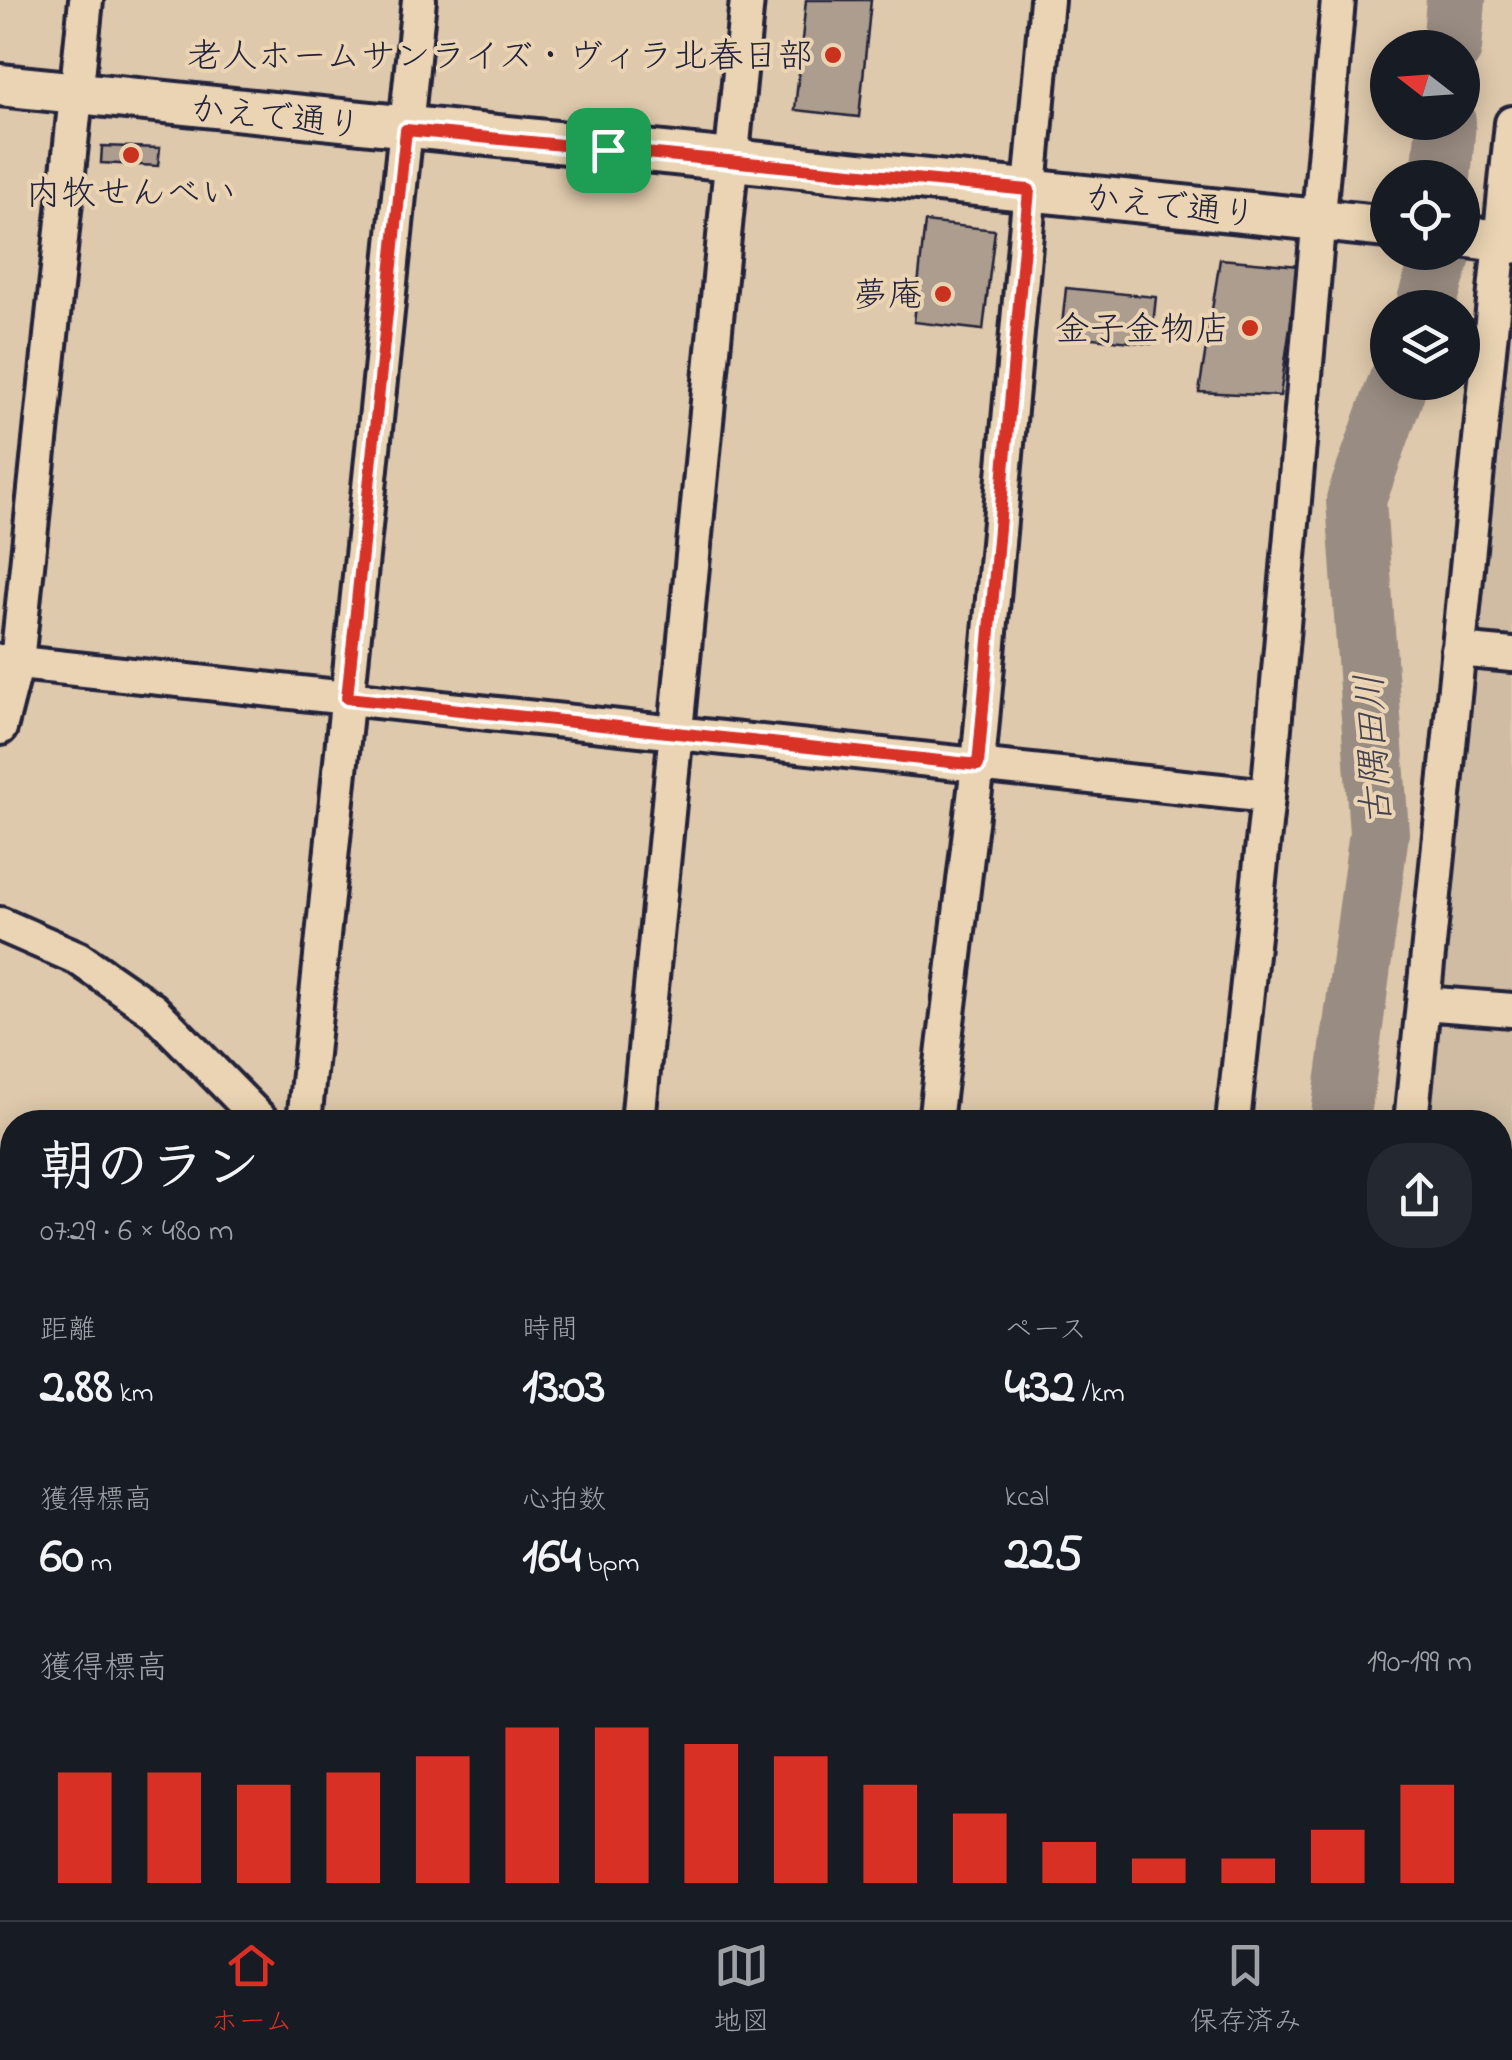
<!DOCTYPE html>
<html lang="ja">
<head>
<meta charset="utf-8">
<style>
  :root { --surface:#171b24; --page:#242831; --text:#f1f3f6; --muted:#9ea1a6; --line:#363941; --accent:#d93025 }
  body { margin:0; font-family:"Indie Flower","Klee One",sans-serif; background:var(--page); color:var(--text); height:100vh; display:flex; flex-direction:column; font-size:38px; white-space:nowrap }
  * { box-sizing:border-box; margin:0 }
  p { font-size:32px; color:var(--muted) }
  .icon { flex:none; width:55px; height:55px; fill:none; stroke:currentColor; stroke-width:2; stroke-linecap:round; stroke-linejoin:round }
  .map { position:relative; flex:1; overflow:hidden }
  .sheet { position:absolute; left:0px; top:1110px; width:1512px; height:810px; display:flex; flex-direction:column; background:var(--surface); border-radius:40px 40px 0 0; box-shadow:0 5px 25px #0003 }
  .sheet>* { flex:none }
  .needle { width:65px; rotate:287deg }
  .buttons { position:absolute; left:1370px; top:30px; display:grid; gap:20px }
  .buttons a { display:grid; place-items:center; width:110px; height:110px; border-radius:50%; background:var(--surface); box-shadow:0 5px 25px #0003; font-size:50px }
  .pin { position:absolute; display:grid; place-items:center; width:85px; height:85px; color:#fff; margin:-42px; border-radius:20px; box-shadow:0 5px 15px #0006 }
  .round { display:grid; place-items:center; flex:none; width:105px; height:105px; border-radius:40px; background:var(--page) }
  .head { display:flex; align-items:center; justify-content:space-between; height:170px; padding:0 40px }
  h1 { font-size:55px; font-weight:700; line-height:75px }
  .stats { display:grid; grid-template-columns:repeat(3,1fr); gap:15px; height:170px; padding:10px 40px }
  .stats div { display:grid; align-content:center }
  .stats b { font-size:50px; font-weight:700 }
  .stats small { font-size:28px; font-weight:400 }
  .stats p { font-size:28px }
  .chart { height:280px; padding:20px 40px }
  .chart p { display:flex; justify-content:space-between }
  .chart svg { width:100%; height:180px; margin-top:10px; stroke:var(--accent); stroke-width:6 }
  .tabs { display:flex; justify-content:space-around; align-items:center; height:140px; border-top:2px solid var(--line); background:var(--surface); font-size:28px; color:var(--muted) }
  .tabs a { display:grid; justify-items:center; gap:5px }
  .tabs .active { color:var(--accent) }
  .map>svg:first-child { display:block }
  .built { fill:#cfbca3 }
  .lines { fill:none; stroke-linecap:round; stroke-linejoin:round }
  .river { stroke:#998c82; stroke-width:60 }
  .building { fill:#ac9d8e; stroke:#22223b; stroke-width:2.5 }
  .minor-casing { stroke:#22223b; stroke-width:40 }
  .tertiary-casing { stroke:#22223b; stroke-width:48 }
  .minor { stroke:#ead4b3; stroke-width:32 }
  .tertiary { stroke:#ead4b3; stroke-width:40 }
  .route-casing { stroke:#fff; stroke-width:20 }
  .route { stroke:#d93025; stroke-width:12 }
  .poi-dot { fill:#c8321e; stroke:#ead4b3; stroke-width:4 }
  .labels { text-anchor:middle; stroke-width:8; stroke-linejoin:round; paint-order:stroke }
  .poi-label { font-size:35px; fill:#22223b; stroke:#ead4b3; text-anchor:end }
  .street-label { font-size:35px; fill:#22223b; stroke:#ead4b3 }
  .water-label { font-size:38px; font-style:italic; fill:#464250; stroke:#ead4b3 }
</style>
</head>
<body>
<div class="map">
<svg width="1512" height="1920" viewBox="0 0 1512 1920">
  <rect width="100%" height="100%" fill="#dec9ac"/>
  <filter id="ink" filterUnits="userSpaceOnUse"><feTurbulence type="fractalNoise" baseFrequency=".01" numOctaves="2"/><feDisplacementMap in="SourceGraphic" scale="20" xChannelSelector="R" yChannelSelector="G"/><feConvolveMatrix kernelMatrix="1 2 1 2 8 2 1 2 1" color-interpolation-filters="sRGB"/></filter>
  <g filter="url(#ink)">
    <!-- built -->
    <path class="built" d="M1512 283V1920H1341L1342 1908H1500V1122H1425Z"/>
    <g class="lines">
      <!-- river -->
      <path class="river" d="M1452 48 1456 0
        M1441 178 1446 122
        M1425 308 1442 252
        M1340 1122 1379 833 1356 500 1398 382
        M1256 1920 1257 1908"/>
    </g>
    <!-- building -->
    <path class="building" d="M806 0H871L859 117 795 110Z
      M102 146 160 148 158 166 101 163Z
      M925 222 995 230 983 330 914 322Z
      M1220 259 1299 266 1280 396 1199 392Z
      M1066 288 1156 297 1151 344 1061 335Z
      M1500 1198 1512 1199V1285L1500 1284Z"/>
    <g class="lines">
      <defs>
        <path id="minor" d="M1458 650 1512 655
          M0 661 1268 796
          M0 728 17 662 86 0
          M0 924 78 958 153 1010 263 1122
          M1423 1003 1512 1010
          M304 1122 419 0
          M638 1122 747 0
          M935 1122 978 765 1047 0
          M1233 1122 1268 796 1338 0
          M1411 1122 1512 123
          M1500 1377 1512 1378
          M0 1531 12 1536
          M1500 1781 1512 1782
          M892 1908 903 1920
          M287 1920 291 1908
          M1205 1920 1206 1908
          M1325 1920 1326 1908"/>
        <path id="tertiary" d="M0 85 1388 227
          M1462 236 1512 243"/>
      </defs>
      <!-- minor casing -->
      <use href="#minor" class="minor-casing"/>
      <!-- tertiary casing -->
      <use href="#tertiary" class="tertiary-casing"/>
      <!-- minor -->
      <use href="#minor" class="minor"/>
      <!-- tertiary -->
      <use href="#tertiary" class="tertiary"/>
    </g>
  </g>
  <g class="lines" filter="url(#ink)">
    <defs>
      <path id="route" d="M406 130 1029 190 978 765 347 698Z"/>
    </defs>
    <!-- route casing -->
    <use href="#route" class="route-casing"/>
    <!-- route -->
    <use href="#route" class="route"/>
  </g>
  <!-- markers -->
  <g class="poi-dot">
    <circle cx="833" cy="55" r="10"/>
    <circle cx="131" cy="155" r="10"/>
    <circle cx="943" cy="294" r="10"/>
    <circle cx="1250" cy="328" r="10"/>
  </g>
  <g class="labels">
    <!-- poi labels -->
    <g class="poi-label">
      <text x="813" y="67">老人ホームサンライズ・ヴィラ北春日部</text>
      <text x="131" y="204" text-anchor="middle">内牧せんべい</text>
      <text x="923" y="306">夢庵</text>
      <text x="1230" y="340">金子金物店</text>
    </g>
    <!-- street labels -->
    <g class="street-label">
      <text transform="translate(276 116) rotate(6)" y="12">かえで通り</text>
      <text transform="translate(1171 205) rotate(6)" y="12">かえで通り</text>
    </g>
    <!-- water labels -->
    <g class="water-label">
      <text transform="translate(1372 750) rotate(-93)" y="13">古隅田川</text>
    </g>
  </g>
</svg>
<div class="buttons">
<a><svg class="needle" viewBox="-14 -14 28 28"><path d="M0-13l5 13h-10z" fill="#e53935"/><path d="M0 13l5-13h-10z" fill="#9ea1a6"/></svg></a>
<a><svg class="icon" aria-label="locate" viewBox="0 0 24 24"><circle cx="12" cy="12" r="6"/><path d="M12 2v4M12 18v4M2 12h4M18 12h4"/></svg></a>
<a><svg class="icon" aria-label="layers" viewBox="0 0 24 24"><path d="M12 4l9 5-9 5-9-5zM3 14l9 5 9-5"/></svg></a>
</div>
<div class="pin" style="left:608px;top:150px;background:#1e9e55"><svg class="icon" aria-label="arrive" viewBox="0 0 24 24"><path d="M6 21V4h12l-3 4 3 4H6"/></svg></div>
<section class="sheet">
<div class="head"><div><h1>朝のラン</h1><p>07:29 · 6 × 480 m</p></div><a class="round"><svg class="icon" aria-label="share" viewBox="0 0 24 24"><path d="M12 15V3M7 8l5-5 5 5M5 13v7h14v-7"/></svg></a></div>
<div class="stats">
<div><p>距離</p><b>2.88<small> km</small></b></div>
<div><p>時間</p><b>13:03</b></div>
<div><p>ペース</p><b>4:32<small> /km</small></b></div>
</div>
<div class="stats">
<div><p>獲得標高</p><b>60<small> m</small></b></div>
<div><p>心拍数</p><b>164<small> bpm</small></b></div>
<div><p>kcal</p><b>225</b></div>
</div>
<div class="chart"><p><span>獲得標高</span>190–199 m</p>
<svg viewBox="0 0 160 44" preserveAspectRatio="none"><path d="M5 44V17M15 44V17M25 44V20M35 44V17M45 44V13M55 44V6M65 44V6M75 44V10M85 44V13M95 44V20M105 44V27M115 44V34M125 44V38M135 44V38M145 44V31M155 44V20"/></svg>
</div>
</section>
</div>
<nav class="tabs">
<a class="active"><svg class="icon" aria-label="home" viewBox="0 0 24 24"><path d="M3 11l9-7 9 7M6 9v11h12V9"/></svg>ホーム</a>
<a><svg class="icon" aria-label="map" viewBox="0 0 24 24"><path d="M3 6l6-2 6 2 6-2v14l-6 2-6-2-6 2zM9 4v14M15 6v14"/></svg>地図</a>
<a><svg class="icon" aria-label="saved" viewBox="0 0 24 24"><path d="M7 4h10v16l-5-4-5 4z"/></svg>保存済み</a>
</nav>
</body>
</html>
